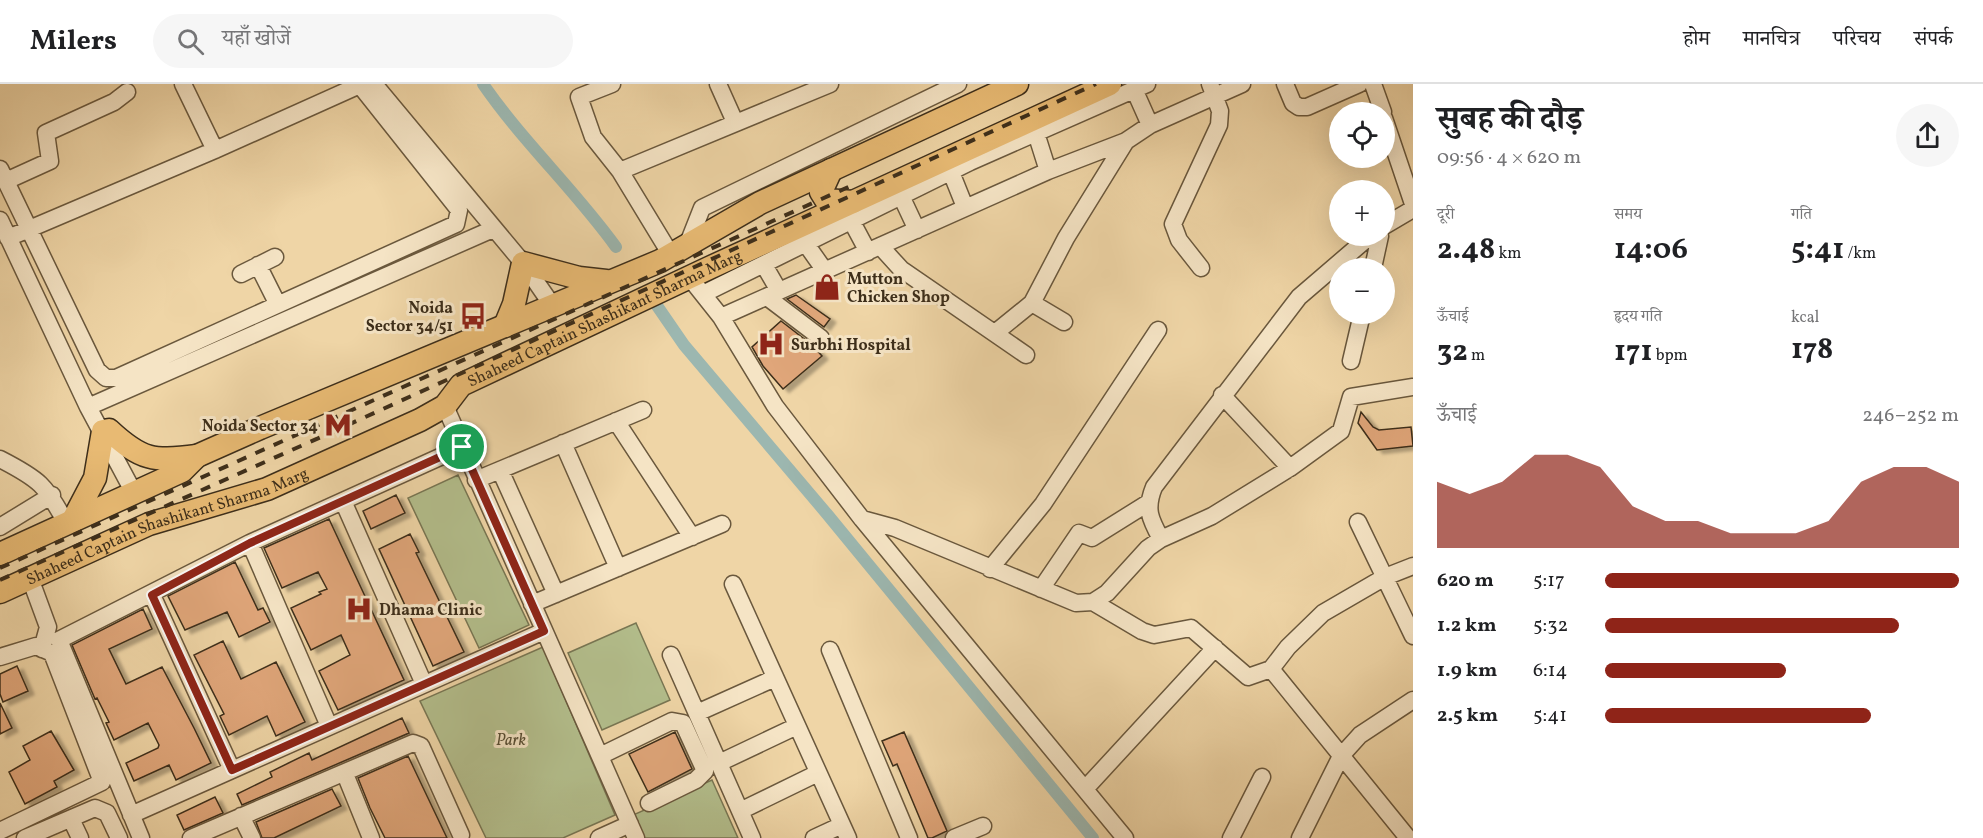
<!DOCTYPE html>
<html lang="hi">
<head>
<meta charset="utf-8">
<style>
  :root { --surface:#fff; --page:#f6f6f6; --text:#202124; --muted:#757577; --line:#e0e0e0; --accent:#8f2418 }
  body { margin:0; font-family:Vollkorn,"Noto Serif Devanagari",serif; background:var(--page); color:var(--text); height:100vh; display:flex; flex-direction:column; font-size:22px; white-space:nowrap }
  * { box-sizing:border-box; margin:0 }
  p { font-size:20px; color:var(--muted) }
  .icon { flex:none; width:33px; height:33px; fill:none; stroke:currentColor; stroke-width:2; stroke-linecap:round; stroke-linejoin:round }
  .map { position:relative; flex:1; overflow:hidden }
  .panel { display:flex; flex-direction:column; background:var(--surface); width:570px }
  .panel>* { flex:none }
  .controls { position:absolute; left:1329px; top:18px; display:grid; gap:12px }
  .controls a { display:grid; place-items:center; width:66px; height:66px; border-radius:50%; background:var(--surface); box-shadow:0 6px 24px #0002; font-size:30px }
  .pin { position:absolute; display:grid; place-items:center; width:51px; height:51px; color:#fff; margin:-26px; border:3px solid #fff; border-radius:50%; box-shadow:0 2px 6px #0007 }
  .round { display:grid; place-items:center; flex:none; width:63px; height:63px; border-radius:32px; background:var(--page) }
  .overview { display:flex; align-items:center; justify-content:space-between; height:102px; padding:0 24px }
  h1 { font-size:33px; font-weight:700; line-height:45px }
  .metrics { display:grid; grid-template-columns:repeat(3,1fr); gap:9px; height:102px; padding:6px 24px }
  .metrics div { display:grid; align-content:center }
  .metrics b { font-size:30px; font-weight:700 }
  .metrics small { font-size:16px; font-weight:400 }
  .metrics p { font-size:16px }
  .chart { height:168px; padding:12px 24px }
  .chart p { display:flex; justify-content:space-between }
  .chart svg { width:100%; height:108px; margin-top:6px; fill:var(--accent); opacity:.7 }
  ul { padding:0 24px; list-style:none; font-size:20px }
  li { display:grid; grid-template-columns:96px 72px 1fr; align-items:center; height:45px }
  li i { height:15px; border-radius:8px; background:var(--accent) }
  header { display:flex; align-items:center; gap:36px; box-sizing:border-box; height:84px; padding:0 30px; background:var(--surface); border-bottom:2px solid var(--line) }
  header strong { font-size:28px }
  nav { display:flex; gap:33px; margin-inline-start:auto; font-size:21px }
  .search { width:420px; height:54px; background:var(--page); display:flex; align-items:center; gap:15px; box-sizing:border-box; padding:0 21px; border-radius:33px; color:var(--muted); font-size:22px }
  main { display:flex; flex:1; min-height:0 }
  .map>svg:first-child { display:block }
  .green { fill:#b3be8c; stroke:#787653; stroke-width:1.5 }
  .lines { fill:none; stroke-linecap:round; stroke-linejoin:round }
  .canal { stroke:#9cb7b0; stroke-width:12 }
  .building { fill:#e0a67a; stroke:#3d2e1a; stroke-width:1.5; filter:url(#shadow) }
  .minor-casing { stroke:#6a583d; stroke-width:19 }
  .major-casing { stroke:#3d2e1a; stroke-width:25 }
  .minor { stroke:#f5e4c5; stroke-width:16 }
  .major { stroke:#e8ba73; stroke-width:22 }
  .rail { stroke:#3d2e1a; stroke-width:4; stroke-dasharray:10 10; stroke-linecap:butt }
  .route-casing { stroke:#fff; stroke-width:12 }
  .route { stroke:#8f2418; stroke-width:8 }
  .labels { text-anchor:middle; stroke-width:6; stroke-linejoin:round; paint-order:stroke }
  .poi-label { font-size:16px; font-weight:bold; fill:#3d2e1a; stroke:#f5e4c5; text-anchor:start }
  .street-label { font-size:16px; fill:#3d2e1a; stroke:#f5e4c5 }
  .park-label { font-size:16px; font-style:italic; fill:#554b31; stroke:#f5e4c5 }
</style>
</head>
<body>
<header>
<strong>Milers</strong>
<div class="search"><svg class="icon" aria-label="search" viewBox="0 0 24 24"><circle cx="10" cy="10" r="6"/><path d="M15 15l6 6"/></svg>यहाँ खोजें</div>
<nav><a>होम</a><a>मानचित्र</a><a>परिचय</a><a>संपर्क</a></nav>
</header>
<main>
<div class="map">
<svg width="1413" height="754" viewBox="0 0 1413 754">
  <defs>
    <filter id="shadow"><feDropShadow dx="6" dy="3.5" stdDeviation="1.5" flood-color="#0004"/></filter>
  </defs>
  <rect width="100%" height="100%" fill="#efd5a6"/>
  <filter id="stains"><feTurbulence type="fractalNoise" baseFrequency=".00333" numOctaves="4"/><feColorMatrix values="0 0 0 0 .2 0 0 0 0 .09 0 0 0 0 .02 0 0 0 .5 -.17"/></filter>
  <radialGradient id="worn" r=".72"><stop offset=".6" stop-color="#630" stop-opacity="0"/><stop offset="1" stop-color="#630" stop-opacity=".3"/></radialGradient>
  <!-- green -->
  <path class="green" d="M458 391 529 541 479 564 408 414Z
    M636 539 670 616 602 646 568 569Z
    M543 563 615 731 563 754H486L420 617Z
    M712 696 738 754H644L633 731Z"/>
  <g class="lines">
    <!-- canal -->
    <path class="canal" d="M483 0C523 58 575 106 616 163
      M651 213 684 261 827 430 1093 754"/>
  </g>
  <!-- building -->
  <path class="building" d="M796 211 830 235 824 243 787 215Z
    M781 237 812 261 822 272 783 305 763 282 752 263Z
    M1361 328 1373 343 1379 346 1411 343 1413 362 1377 366 1358 339Z
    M396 411 405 429 371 445 363 427Z
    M329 435 404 596 338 626 319 587 350 571 341 551 311 566 291 524 321 510 319 508 327 505 318 488 282 504 264 464Z
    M410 450 419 468 416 469 464 568 433 582 379 465Z
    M235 478 258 526 263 524 270 538 239 553 227 528 185 546 168 512Z
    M143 525 152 545 109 565 126 600 162 583 194 644 211 679 176 696 169 681 134 697 126 679 158 664 159 661 148 639 114 656 106 639 109 638 97 614 95 615 72 561Z
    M223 557 241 595 276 578 305 638 276 652 267 632 229 651 220 632 224 630 194 571Z
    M17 582 28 607 3 618 0 610V590Z
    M0 619 12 644 0 650Z
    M402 634 409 649 242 721 237 710 272 693 270 688 309 669 312 676Z
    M51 647 74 686 54 697 57 703 25 720 9 688 30 676 23 662Z
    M675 648 692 685 648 708 629 670Z
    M904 648 947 747 932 754H928L897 680 893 682 882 657Z
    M408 672 427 712 447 754H385L370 724 358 694Z
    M332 705 341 722 274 754H262L256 738Z
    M215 713 223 729 184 746 177 731Z"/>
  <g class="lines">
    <defs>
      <path id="minor" d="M183 0 215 66
        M374 0 523 179 552 221
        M612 0 579 13 593 53 620 87 671 171
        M718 0 735 38
        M1285 0 1293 19 1299 23H1307L1359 0
        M1373 0 1383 28
        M1134 5 1150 41
        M1384 34 1413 120
        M1036 49 1048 87
        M0 85 97 286 106 294H116L456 140 459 126 359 0
        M620 87 830 0
        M951 88 965 123
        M6 97 50 77 46 49 114 18 127 8
        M902 114 917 146
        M0 136 88 323 134 409
        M852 138 868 168
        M1384 142 1413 125
        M8 154 215 66 362 0
        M806 160 825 187
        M687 162 702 124 958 0
        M880 162 901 185 1026 271
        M258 181 277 219
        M764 181 779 207
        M1201 184 1179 156 1173 140 1219 41 1220 27 1210 0
        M1373 184 1380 152
        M241 190 275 173
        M690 194 721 233 775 322 862 435 895 444 1076 519 1093 518 1107 509 1148 464 1161 455 1212 432 1290 384 1341 347 1351 313 1413 303
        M703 210 970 78 1147 0
        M767 213 821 254
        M1032 219 1064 238
        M721 233 1048 87 1126 57 1150 41 1242 0
        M995 249 1032 219 1066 154 1126 57
        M1351 277 1362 230
        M1222 311 1290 384
        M445 322 636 754
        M88 323 493 145
        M616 337 692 453
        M563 359 618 484
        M0 375C39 395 46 401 66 439
        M500 386 556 510
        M476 396 643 326
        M343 417 424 600
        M862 435 1125 754
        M1358 438 1413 552
        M0 443 52 411
        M1161 455C1150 435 1145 425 1154 403L1299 213 1370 152
        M250 459 329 642
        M990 485 1043 420 1158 246
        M30 494 48 543 42 565
        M733 500 848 754
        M1041 505 1079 449 1092 454 1148 419
        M152 511 232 686
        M1093 518 1142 547 1154 551 1191 544 1248 593 1271 585 1288 563 1323 529 1385 493 1413 482
        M532 520 722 440
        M830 566 909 754
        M671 571 752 754
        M0 573 36 562 52 569 102 698 0 747
        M1271 585 1408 754
        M697 629 775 594
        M600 672 672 637 683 639 705 687 696 696 649 719
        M719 679 797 642
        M345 690 371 754
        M1085 705 1215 564
        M740 727 818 689
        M131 731 544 547
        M241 732 252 754
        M71 735 80 754
        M25 754 95 724 107 729 119 754
        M141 754 59 556 250 459 462 363
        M191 754 413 659 421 662 461 751
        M599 754 630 740
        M814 754 842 741
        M954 754 983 742
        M1231 754 1262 693
        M1300 754 1341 672 1360 651 1413 616"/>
      <g id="major">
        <path d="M831 86 821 108 826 116 853 118"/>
        <path d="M505 242 514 220 523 179 579 194 606 197"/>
        <path d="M73 436 95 394 103 347 109 346C141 376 154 378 197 372"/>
        <path d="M0 470 182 387 197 372 260 344 660 177 760 119 1017 0"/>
        <path id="s1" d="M0 508 149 440 267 405 420 336 445 322 461 301 709 184 1110 0"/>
      </g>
    </defs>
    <!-- minor casing -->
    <use href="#minor" class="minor-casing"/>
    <!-- major casing -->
    <use href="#major" class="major-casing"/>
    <!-- minor -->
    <use href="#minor" class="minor"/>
    <!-- major -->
    <use href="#major" class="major"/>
    <!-- rail -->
    <path class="rail" d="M0 484 855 100
      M0 496 339 345 1096 0"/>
  </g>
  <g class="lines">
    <defs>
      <path id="route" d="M462 363 544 547 232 686 152 511 250 459Z"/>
    </defs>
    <!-- route casing -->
    <use href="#route" class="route-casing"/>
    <!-- route -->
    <use href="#route" class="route"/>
  </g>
  <!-- icons -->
  <defs>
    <symbol id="shop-bare" viewBox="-9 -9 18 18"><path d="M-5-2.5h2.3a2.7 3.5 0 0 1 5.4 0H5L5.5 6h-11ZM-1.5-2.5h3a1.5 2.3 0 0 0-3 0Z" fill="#8f2418" stroke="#f5e4c5" stroke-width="2.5" paint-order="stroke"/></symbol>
    <symbol id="bus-bare" viewBox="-9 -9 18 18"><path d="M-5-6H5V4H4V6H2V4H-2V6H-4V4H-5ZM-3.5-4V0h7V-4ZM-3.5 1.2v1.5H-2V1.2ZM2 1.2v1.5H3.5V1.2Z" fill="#8f2418" stroke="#f5e4c5" stroke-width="2.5" paint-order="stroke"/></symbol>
    <symbol id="hospital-bare" viewBox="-9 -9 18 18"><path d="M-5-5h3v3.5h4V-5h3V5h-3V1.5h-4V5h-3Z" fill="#8f2418" stroke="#f5e4c5" stroke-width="2.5" paint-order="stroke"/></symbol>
    <symbol id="metro-bare" viewBox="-9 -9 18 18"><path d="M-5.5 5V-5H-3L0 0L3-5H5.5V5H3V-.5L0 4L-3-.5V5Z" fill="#8f2418" stroke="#f5e4c5" stroke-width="2.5" paint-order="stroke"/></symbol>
  </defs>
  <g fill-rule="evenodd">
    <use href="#shop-bare" x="808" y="184" width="38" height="38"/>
    <use href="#bus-bare" x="454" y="213" width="38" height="38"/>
    <use href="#hospital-bare" x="752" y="241" width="38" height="38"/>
    <use href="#metro-bare" x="319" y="322" width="38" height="38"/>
    <use href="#hospital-bare" x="340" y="506" width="38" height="38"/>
  </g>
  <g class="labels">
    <!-- poi labels -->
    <g class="poi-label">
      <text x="847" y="200">Mutton<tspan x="847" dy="18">Chicken Shop</tspan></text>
      <text x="453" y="229" text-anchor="end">Noida<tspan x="453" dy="18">Sector 34/51</tspan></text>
      <text x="791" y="266">Surbhi Hospital</text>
      <text x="318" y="347" text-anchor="end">Noida Sector 34</text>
      <text x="379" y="531">Dhama Clinic</text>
    </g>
    <!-- street labels -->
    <g class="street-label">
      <text dy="6" stroke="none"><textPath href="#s1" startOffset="668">Shaheed Captain Shashikant Sharma Marg</textPath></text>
      <text dy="6" stroke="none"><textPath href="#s1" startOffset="180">Shaheed Captain Shashikant Sharma Marg</textPath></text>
    </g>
    <!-- park labels -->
    <g class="park-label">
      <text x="511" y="661">Park</text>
    </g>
  </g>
  <rect width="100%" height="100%" filter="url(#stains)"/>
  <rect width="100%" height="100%" fill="url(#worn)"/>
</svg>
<div class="controls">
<a><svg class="icon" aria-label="locate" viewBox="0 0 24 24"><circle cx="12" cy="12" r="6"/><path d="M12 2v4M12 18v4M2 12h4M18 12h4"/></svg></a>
<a>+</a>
<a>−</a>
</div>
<div class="pin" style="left:462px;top:363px;background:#1e9e55"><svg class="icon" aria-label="arrive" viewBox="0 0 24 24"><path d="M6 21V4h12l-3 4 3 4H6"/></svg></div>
</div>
<section class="panel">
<div class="overview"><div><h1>सुबह की दौड़</h1><p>09:56 · 4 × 620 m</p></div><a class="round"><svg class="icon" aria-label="share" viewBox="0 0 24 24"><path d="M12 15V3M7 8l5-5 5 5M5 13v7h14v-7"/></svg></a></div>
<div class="metrics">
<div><p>दूरी</p><b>2.48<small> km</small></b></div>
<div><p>समय</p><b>14:06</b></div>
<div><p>गति</p><b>5:41<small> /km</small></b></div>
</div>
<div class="metrics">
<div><p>ऊँचाई</p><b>32<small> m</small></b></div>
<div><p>हृदय गति</p><b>171<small> bpm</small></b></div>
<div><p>kcal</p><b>178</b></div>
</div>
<div class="chart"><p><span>ऊँचाई</span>246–252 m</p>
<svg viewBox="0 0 160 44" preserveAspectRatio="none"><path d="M0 44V17L10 22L20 17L30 6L40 6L50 11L60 27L70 33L80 33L90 38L100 38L110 38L120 33L130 17L140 11L150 11L160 17V44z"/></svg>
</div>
<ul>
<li><b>620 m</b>5:17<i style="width:100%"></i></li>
<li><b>1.2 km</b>5:32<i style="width:83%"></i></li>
<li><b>1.9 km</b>6:14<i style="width:51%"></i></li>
<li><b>2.5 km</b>5:41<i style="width:75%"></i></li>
</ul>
</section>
</main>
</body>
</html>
